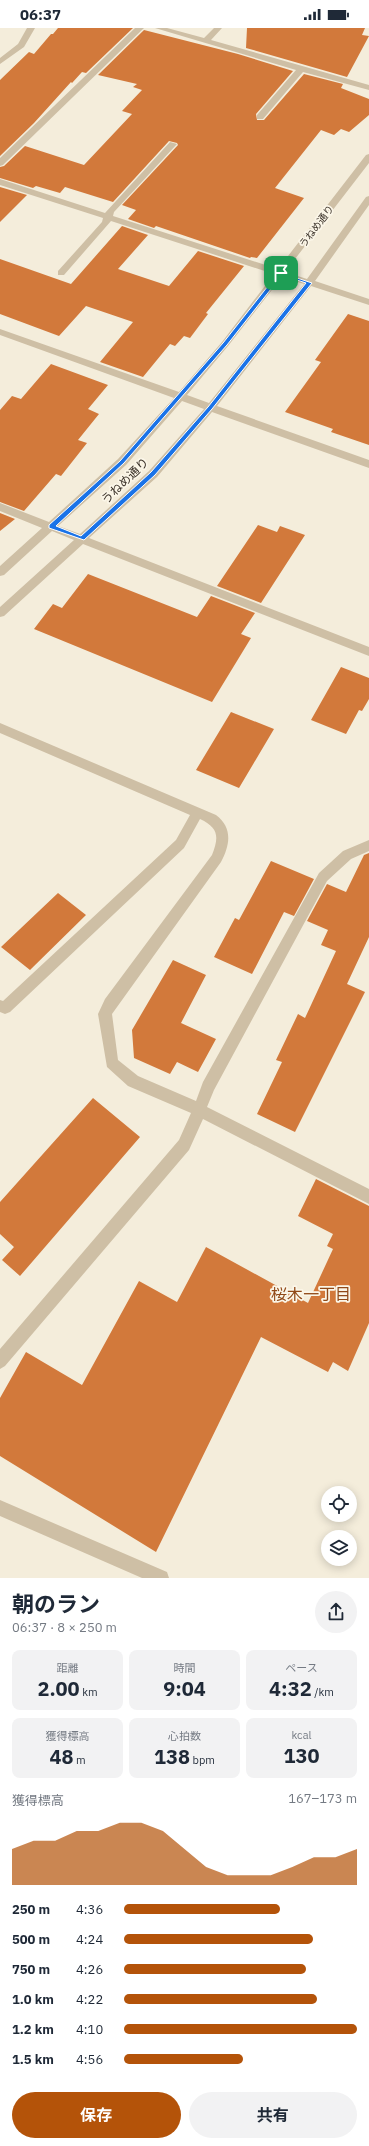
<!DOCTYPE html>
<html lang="ja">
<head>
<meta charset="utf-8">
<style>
  :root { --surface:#fff; --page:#f2f2f3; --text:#1f2937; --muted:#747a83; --accent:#b45309 }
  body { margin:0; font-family:"IBM Plex Sans","Noto Sans JP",sans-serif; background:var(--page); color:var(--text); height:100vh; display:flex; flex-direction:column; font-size:15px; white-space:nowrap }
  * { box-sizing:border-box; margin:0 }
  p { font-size:13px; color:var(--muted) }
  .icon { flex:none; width:22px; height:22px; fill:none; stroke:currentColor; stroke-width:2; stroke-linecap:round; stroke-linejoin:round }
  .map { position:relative; height:1550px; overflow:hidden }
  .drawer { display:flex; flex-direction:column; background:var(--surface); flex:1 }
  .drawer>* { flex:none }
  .tools { position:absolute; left:321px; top:1458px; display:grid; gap:8px }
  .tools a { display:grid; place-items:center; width:36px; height:36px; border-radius:50%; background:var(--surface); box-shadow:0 2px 10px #0003; font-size:20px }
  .pin { position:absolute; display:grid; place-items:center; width:34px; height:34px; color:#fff; margin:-17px; border-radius:8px; box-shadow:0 2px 6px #0006 }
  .round { display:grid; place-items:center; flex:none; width:42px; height:42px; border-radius:21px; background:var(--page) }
  .summary { display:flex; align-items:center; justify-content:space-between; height:68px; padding:0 12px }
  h1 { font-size:22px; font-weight:700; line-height:30px }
  .stats { display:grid; grid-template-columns:repeat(3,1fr); gap:6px; height:68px; padding:4px 12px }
  .stats div { display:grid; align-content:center; border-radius:8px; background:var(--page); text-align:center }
  .stats b { font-size:20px; font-weight:700 }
  .stats small { font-size:11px; font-weight:400 }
  .stats p { font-size:11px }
  .chart { height:112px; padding:8px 12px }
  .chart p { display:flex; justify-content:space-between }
  .chart svg { width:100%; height:72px; margin-top:4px; fill:var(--accent); opacity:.7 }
  .action { display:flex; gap:8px; margin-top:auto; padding:8px 12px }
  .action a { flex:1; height:46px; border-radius:24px; background:var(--accent); color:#fff; font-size:16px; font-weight:700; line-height:46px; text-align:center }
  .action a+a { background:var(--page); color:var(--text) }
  ul { padding:0 12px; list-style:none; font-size:13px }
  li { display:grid; grid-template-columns:64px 48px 1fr; align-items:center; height:30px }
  li i { height:10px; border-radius:5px; background:var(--accent) }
  .status { display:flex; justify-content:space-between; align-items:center; height:28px; padding:0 20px; background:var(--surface); direction:ltr }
  .status svg { height:11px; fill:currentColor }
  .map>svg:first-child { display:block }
  .building { fill:#d2793b }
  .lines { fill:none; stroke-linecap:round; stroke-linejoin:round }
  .minor { fill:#cebfa5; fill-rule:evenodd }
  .route { fill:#1a73e8; stroke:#fff; fill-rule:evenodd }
  .labels { text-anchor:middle; stroke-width:3.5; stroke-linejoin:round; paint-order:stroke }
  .far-street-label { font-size:10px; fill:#393027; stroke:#fbf6e8 }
  .street-label { font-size:12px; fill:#393027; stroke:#fbf6e8 }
  .near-neighbourhood-label { font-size:16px; fill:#904918; stroke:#fbf6e8 }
</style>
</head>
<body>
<div class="status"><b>06:37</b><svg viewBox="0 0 49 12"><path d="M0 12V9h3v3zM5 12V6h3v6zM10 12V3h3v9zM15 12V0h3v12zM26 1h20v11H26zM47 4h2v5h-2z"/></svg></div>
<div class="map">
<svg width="369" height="1550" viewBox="0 0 369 1550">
  <rect width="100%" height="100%" fill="#f4eddb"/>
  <!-- building -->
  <path class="building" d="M58 0H133L86 45 82 44 72 55 71 54 34 95 0 128V52L29 24 34 26 51 6H53Z
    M247 0H365L362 7 369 8 347 49 246 20Z
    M144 2 238 26 293 43 256 86 257 92H264L304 46 343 56 341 60 369 71V87L349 104 341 101 334 107 321 102 275 160 304 170 257 230 251 229 250 230 156 198 154 200 128 191 136 182 122 177 178 117 177 115 169 113 113 174 65 159 60 165 36 158 33 160 0 150V139L4 138 25 118 84 137 132 86 122 83 142 62 133 59 137 56 98 47Z
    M0 159 27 167 0 194Z
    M122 198 148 207 118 241 169 258 198 223 244 238 206 285 208 286 190 310 184 308 175 318 170 316 143 349 100 334 133 294 86 278 59 308 0 286V231L71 256Z
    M348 286 369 293V417L331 404 333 401 285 384 321 334 315 332Z
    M51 336 108 357 88 381 99 386 78 412 87 415 61 448 56 446 24 483 0 474V382L12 368 21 371Z
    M0 485 15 491 0 503Z
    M258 497 277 504 280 498 305 507 261 575 217 558Z
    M88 546 197 589 211 568 255 585 241 606 251 610 212 674 34 601 53 576 62 580Z
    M341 639 369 650V671L362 683 359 682 346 706 311 692Z
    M231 684 274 701 239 760 196 742Z
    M369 825V909L347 956 365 964 295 1104 257 1086 282 1034 276 1032 298 986 305 990 336 923 321 917 328 902 307 893 327 856 346 864 364 827Z
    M271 833 314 851 294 888 284 884 252 946 214 929 235 890 239 892Z
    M58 865 86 887 30 942 1 919Z
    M173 932 206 947 181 995 216 1011 198 1044 177 1034 170 1046 134 1030 132 1002Z
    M93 1070 140 1109 20 1248 2 1232 14 1219 0 1206V1174Z
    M316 1151 369 1178V1295L348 1343 333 1334 328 1344 261 1309 156 1524 0 1428V1370L26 1324 82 1357 139 1253 177 1274 206 1219 308 1275 333 1221 327 1218 333 1206 298 1188Z"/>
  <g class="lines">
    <!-- minor -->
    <path class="minor" d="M27 0H35L24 19 0 36V30L18 16Z
      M135 0H144L3 137 0 138V130Z
      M155 0H167L204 10 214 0H222L211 12 369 57V62L303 44 263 91H257V87L296 42Z
      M170 114 177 116 114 184 113 188 278 241 366 127 369 126V135L285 244 307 251 366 169 369 168V177L315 253 369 271V277L311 258 217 378 369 432V440L212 384 157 449 89 510 369 619V628L83 516 4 588 0 589V579L74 512 52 503 4 547 0 548V538L42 500 0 483V475L49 494 118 431 174 370 0 307V301L179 364 222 314 274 246 111 193 64 247H58V243L102 194 103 190 0 157V151L105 185ZM282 249 304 256 209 375 187 367 228 318ZM182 373 204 381 149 443 80 506 58 498 126 437Z
      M0 695 216 787C233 800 230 817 221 834L112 986 118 1032 138 1048 196 1073 203 1054 319 845 343 823 369 812V823L351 831 327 853 214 1062 207 1079 369 1161V1176L203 1091 189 1122 5 1338 0 1341V1321L179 1112 191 1085 128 1058 107 1039 98 986 105 971 212 827C219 809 219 800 200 791L184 820 10 984 5 986 0 984V972L3 973 176 812 190 787 0 705Z
      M0 1472 167 1544 169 1550H142L0 1488Z"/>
  </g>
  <!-- route -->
  <path class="route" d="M279 244 312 255 212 381 155 447 84 512 49 500V497L120 433 223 315ZM282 247 306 255 208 379 151 444 81 508 56 498 124 435 227 317Z"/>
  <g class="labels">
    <!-- far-street labels -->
    <g class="far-street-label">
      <text transform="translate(316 198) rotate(-53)" y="4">うねめ通り</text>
    </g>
    <!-- street labels -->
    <g class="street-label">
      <text transform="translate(125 453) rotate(-44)" y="4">うねめ通り</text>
    </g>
    <!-- near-neighbourhood labels -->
    <g class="near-neighbourhood-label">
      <text x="311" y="1272">桜木一丁目</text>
    </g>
  </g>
</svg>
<div class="tools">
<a><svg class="icon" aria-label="locate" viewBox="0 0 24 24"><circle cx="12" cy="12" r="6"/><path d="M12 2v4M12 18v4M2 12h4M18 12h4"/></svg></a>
<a><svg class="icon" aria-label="layers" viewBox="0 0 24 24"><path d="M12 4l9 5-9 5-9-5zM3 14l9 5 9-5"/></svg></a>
</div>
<div class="pin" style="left:281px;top:245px;background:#1e9e55"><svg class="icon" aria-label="arrive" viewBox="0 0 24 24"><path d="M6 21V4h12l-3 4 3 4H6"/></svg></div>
</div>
<section class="drawer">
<div class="summary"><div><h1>朝のラン</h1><p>06:37 · 8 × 250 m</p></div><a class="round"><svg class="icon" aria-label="share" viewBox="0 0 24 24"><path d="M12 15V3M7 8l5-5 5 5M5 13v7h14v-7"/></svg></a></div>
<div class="stats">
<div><p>距離</p><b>2.00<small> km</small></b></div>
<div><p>時間</p><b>9:04</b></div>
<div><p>ペース</p><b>4:32<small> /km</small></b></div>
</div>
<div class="stats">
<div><p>獲得標高</p><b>48<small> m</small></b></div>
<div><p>心拍数</p><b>138<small> bpm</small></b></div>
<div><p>kcal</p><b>130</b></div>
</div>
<div class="chart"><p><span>獲得標高</span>167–173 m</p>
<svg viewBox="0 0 160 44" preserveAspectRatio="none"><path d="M0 44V22L10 17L20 17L30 11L40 11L50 6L60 6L70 11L80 22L90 33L100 38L110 38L120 38L130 33L140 27L150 27L160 22V44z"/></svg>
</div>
<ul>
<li><b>250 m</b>4:36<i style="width:67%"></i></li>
<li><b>500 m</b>4:24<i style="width:81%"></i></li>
<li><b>750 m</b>4:26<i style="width:78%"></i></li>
<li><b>1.0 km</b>4:22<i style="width:83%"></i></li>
<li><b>1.2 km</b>4:10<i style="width:100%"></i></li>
<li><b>1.5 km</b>4:56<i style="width:51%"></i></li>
</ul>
<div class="action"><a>保存</a><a>共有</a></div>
</section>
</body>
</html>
